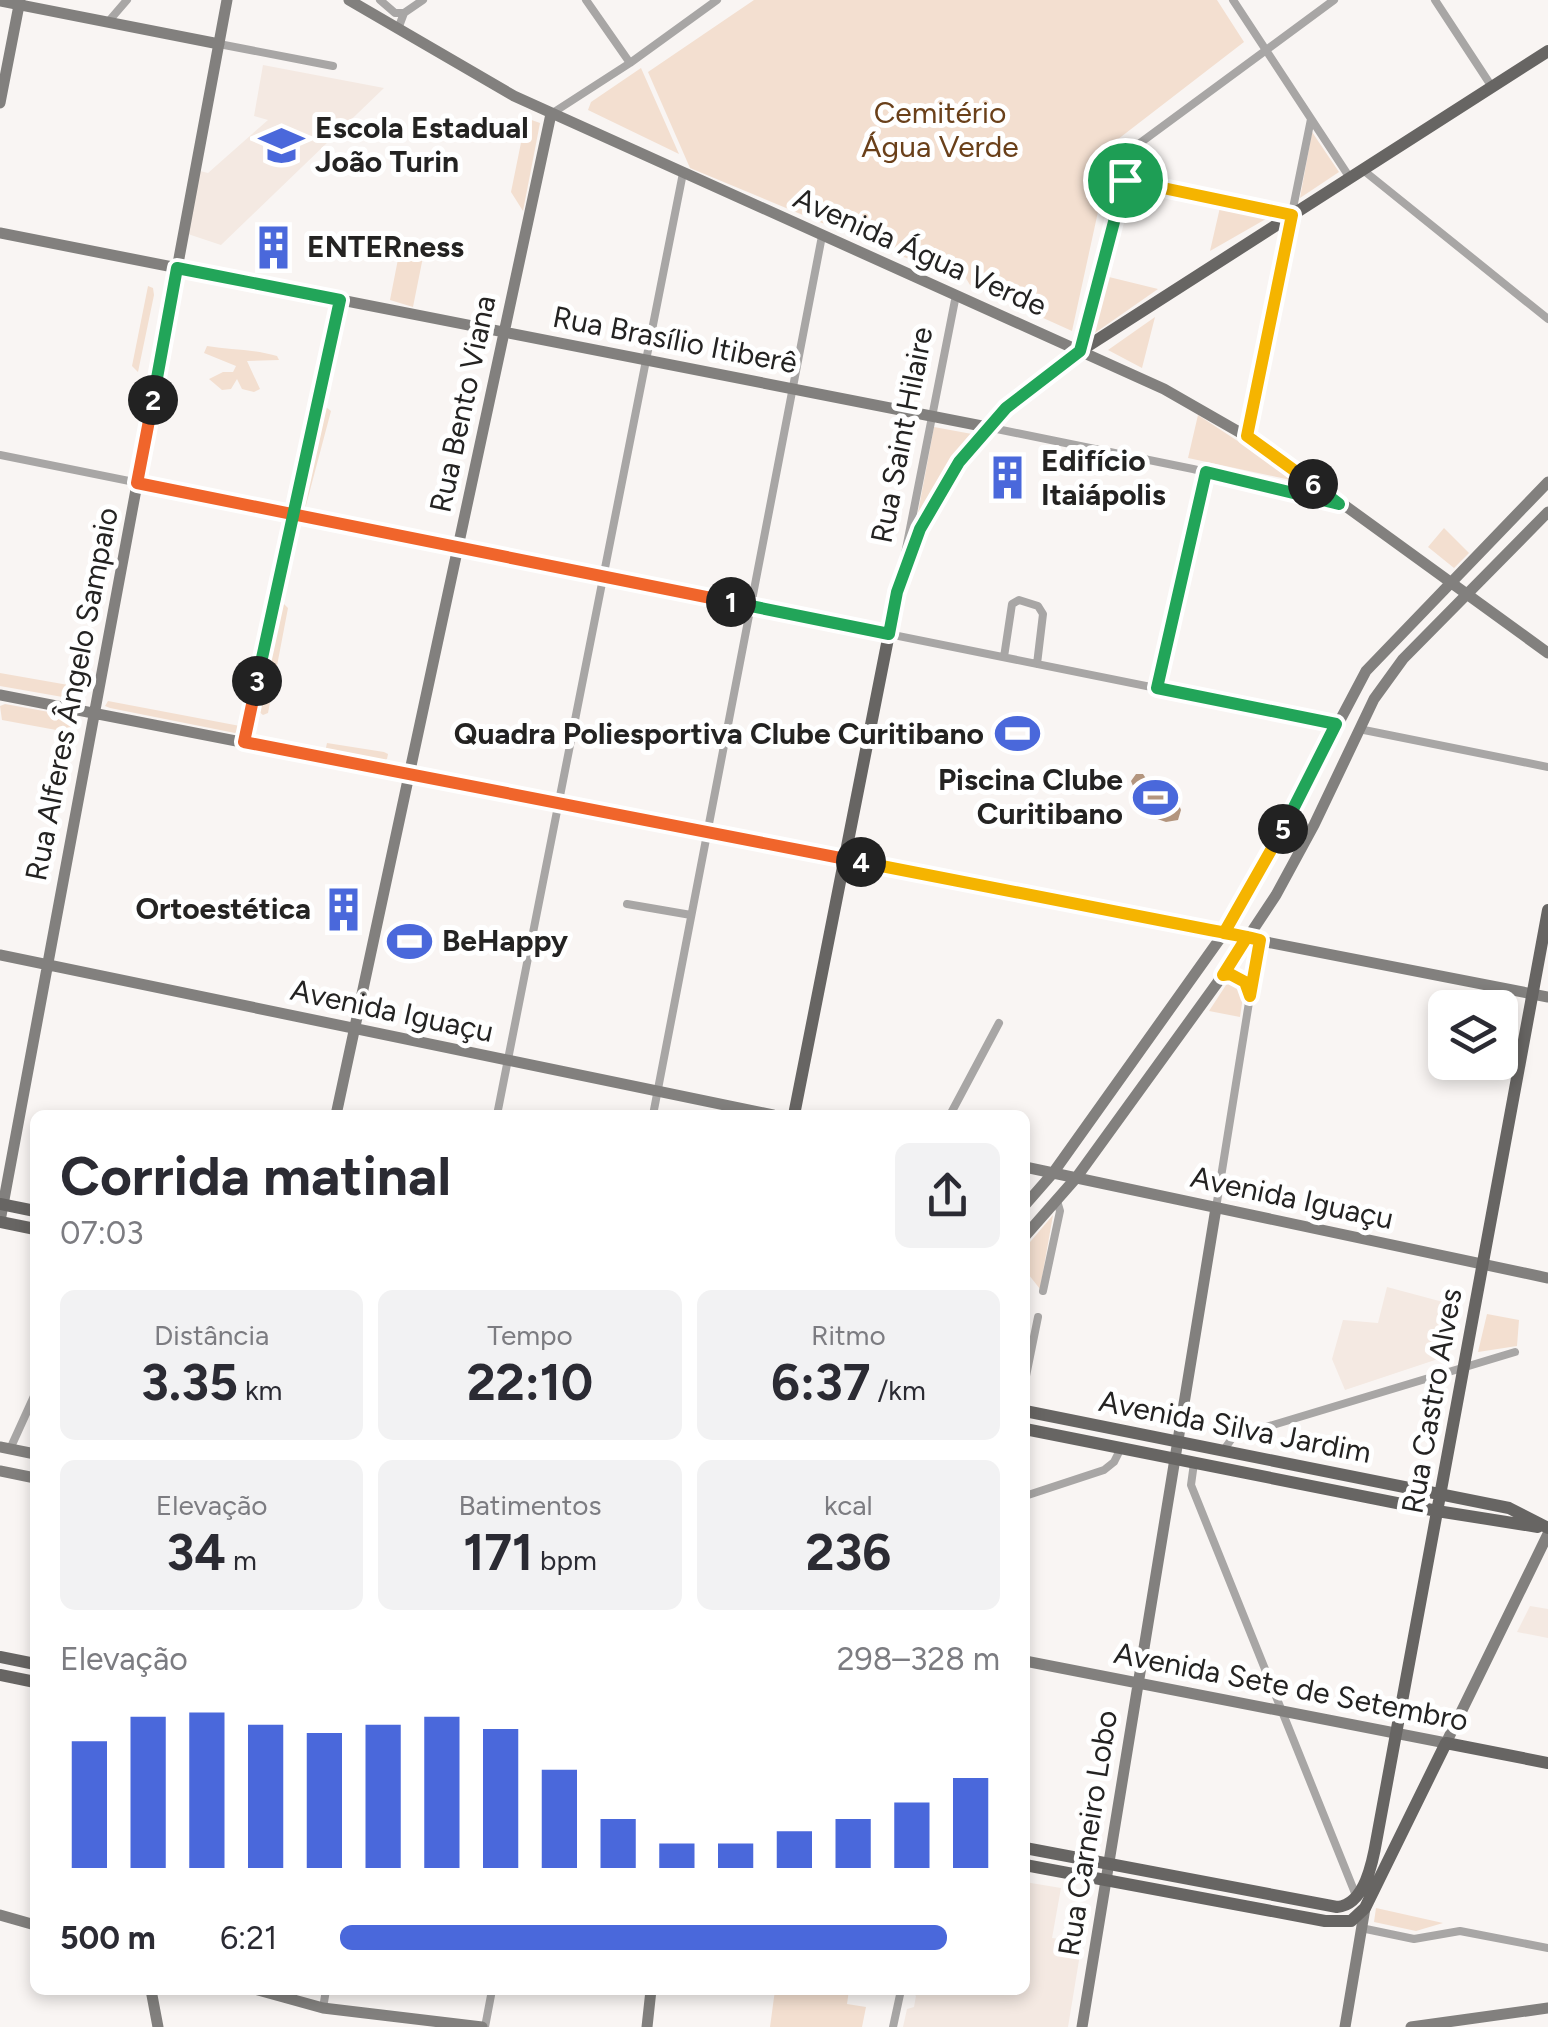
<!DOCTYPE html>
<html lang="pt">
<head>
<meta charset="utf-8">
<style>
  :root { --surface:#fff; --page:#f2f2f3; --text:#2b2b33; --muted:#7c7c81; --accent:#4a68db }
  body { margin:0; font-family:Figtree,sans-serif; background:var(--page); color:var(--text); height:100vh; display:flex; flex-direction:column; font-size:38px; white-space:nowrap }
  * { box-sizing:border-box; margin:0 }
  p { font-size:32px; color:var(--muted) }
  .icon { flex:none; width:55px; height:55px; fill:none; stroke:currentColor; stroke-width:2; stroke-linecap:round; stroke-linejoin:round }
  .map { position:relative; flex:1; overflow:hidden }
  .details { position:absolute; left:30px; top:1110px; width:1000px; height:885px; display:flex; flex-direction:column; background:var(--surface); border-radius:15px; box-shadow:0 5px 15px #0003 }
  .details>* { flex:none }
  .buttons { position:absolute; left:1428px; top:990px; display:grid; gap:20px }
  .buttons a { display:grid; place-items:center; width:90px; height:90px; border-radius:15px; background:var(--surface); box-shadow:0 5px 15px #0003; font-size:50px }
  .pin { position:absolute; display:grid; place-items:center; width:85px; height:85px; color:#fff; margin:-42px; border:5px solid #fff; border-radius:50%; box-shadow:0 2px 10px #0007 }
  .km { position:absolute; width:50px; height:50px; margin:-25px; border-radius:50%; background:#222; color:#fff; font-size:28px; line-height:50px; text-align:center }
  .round { display:grid; place-items:center; flex:none; width:105px; height:105px; border-radius:15px; background:var(--page) }
  .overview { display:flex; align-items:center; justify-content:space-between; height:170px; padding:0 30px }
  h1 { font-size:55px; font-weight:700; line-height:75px }
  .figures { display:grid; grid-template-columns:repeat(3,1fr); gap:15px; height:170px; padding:10px 30px }
  .figures div { display:grid; align-content:center; border-radius:15px; background:var(--page); text-align:center }
  .figures b { font-size:50px; font-weight:700 }
  .figures small { font-size:28px; font-weight:400 }
  .figures p { font-size:28px }
  .chart { height:280px; padding:20px 30px }
  .chart p { display:flex; justify-content:space-between }
  .chart svg { width:100%; height:180px; margin-top:10px; stroke:var(--accent); stroke-width:6 }
  ul { padding:0 30px; list-style:none; font-size:32px }
  li { display:grid; grid-template-columns:160px 120px 1fr; align-items:center; height:75px }
  li i { height:25px; border-radius:12px; background:var(--accent) }
  .map>svg:first-child { display:block }
  .built { fill:#f4e9e2 }
  .green { fill:#f3dfd0 }
  .water { fill:#b3957e }
  .lines { fill:none; stroke-linecap:round; stroke-linejoin:round }
  .street { stroke:#a8a6a5; stroke-width:8 }
  .secondary { stroke:#82807e; stroke-width:11 }
  .primary { stroke:#676563; stroke-width:12 }
  .split-1-casing { stroke:#fff; stroke-width:20 }
  .split-2-casing { stroke:#fff; stroke-width:20 }
  .split-3-casing { stroke:#fff; stroke-width:20 }
  .split-4-casing { stroke:#fff; stroke-width:20 }
  .split-5-casing { stroke:#fff; stroke-width:20 }
  .split-6-casing { stroke:#fff; stroke-width:20 }
  .split-7-casing { stroke:#fff; stroke-width:20 }
  .split-1 { stroke:#22a559; stroke-width:12 }
  .split-2 { stroke:#f0652b; stroke-width:12 }
  .split-3 { stroke:#22a559; stroke-width:12 }
  .split-4 { stroke:#f0652b; stroke-width:12 }
  .split-5 { stroke:#f5b400; stroke-width:12 }
  .split-6 { stroke:#22a559; stroke-width:12 }
  .split-7 { stroke:#f5b400; stroke-width:12 }
  .labels { text-anchor:middle; stroke-width:10; stroke-linejoin:round; paint-order:stroke }
  .park-label { font-size:30px; fill:#6a401a; stroke:#fff }
  .poi-label { font-size:30px; font-weight:bold; fill:#242322; stroke:#fff; text-anchor:start }
  .street-label { font-size:30px; fill:#242322; stroke:#fff }
</style>
</head>
<body>
<div class="map">
<svg width="1548" height="2027" viewBox="0 0 1548 2027">
  <rect width="100%" height="100%" fill="#f9f5f3"/>
  <!-- built -->
  <path class="built" d="M263 65 384 88 221 245 188 234 200 171 208 173 268 120 254 116Z
    M1387 1287 1458 1306 1447 1356 1345 1390 1332 1359 1343 1320 1378 1323Z
    M1530 1606 1548 1609V1638L1517 1632Z
    M1025 1882 1061 1888 1052 1938 1082 1942 1068 2027H903L907 2009 914 2007 916 1996 911 1990H1025Z"/>
  <!-- green -->
  <path class="green" d="M754 0H1217L1244 42 1113 143 1072 331 970 285 964 275 955 269 940 272 690 168 648 72Z
    M641 68 679 154 588 110 591 102Z
    M526 118 540 123 523 211 511 192Z
    M1312 132 1339 172 1300 198Z
    M1221 203 1278 212 1210 251Z
    M411 248 424 252 413 307 390 300 399 254 402 249Z
    M1109 277 1158 289 1092 335Z
    M148 286 153 288 154 295 138 372 132 366Z
    M1155 317 1142 368 1108 350Z
    M207 346C231 350 253 349 277 356L279 360 247 361 260 389 254 392 242 389 237 379 231 389 222 390 209 379 223 372H233L236 366 204 353Z
    M326 407 331 411 305 509 301 506Z
    M1198 415 1300 482 1188 458Z
    M934 427 972 434 940 476 916 523Z
    M1444 528 1469 553 1454 568 1428 547Z
    M282 602 288 608 268 713 263 715 258 711Z
    M0 673 74 686 77 694 74 699 0 686Z
    M108 701 240 726 241 729 235 733 110 708 105 706Z
    M5 704 71 716 74 724 67 732 2 720 0 706Z
    M327 743 384 752 388 754 387 759 382 763 325 752Z
    M1228 982 1244 990 1240 1017 1209 1011Z
    M1053 1215 1040 1289 1025 1270V1248Z
    M1487 1314 1519 1320 1517 1346 1478 1352Z
    M1376 1908 1443 1923 1416 1931 1374 1922Z
    M775 1990H849L847 2004 866 2007 862 2027H770Z"/>
  <!-- water -->
  <path class="water" d="M1136 774H1143L1151 786C1166 791 1176 794 1181 810L1178 820 1166 822 1137 812V796L1131 781Z"/>
  <g class="lines">
    <!-- street -->
    <path class="street" d="M380 0 395 13H404
      M586 0 630 63
      M1233 0 1350 178
      M1435 0 1492 87
      M108 22 127 0
      M398 29 404 13 423 0
      M219 44 333 66
      M551 114 630 63 717 0
      M1363 170 1548 319
      M1125 180 1293 215
      M1080 351 1125 180 1140 143 1334 0
      M987 427 1193 469 1339 504
      M1247 436 1311 119
      M0 455 1335 724
      M904 559 956 295
      M1004 657 1012 604 1019 600 1038 606 1043 614 1037 664
      M1157 688 1205 472
      M1359 729 1548 767
      M244 741 340 300
      M627 904 691 915
      M1223 975 1238 977 1250 992
      M497 1115 683 173
      M653 1115 822 236
      M950 1115 999 1023
      M1216 1208 1259 940
      M1043 1291 1060 1211 1057 1201
      M1025 1381 1038 1317
      M10 1449 35 1394
      M1223 1451 1233 1437 1515 1352
      M1194 1463 1191 1485 1357 1898
      M1025 1496 1104 1470 1114 1462 1121 1448
      M1361 1928 1414 1939 1460 1931 1548 1948
      M323 2008 326 1990
      M485 2027 492 1990
      M893 2027 901 1990"/>
    <!-- secondary -->
    <path class="secondary" d="M349 0 514 96 1164 389 1260 444 1548 653
      M0 1 219 44
      M0 103 20 0
      M0 233 987 427
      M0 695 1548 997
      M0 955 773 1115
      M336 1115 551 114
      M1025 1167 1548 1278
      M1025 1205 1053 1173 1224 933 1260 872 1366 671 1548 482
      M0 1221 227 0
      M1025 1236 1076 1178 1223 975 1276 895 1314 825 1374 699 1403 659 1548 512
      M0 1447 35 1454
      M0 1471 35 1478
      M1025 1661 1446 1743 1548 1534
      M0 1915 35 1925
      M151 1990 158 2027
      M258 1990 323 2008 482 2027
      M647 2027 651 1990
      M1082 2027 1216 1208
      M1345 2027 1365 1908
      M1411 2027 1548 2008"/>
    <!-- primary -->
    <path class="primary" d="M794 1115 897 593 920 529 945 482 978 438 1022 394 1080 351 1548 51
      M0 1204 35 1211
      M0 1222 35 1229
      M1025 1411 1509 1508 1548 1528
      M1025 1429 1437 1511 1538 1527
      M0 1657 35 1664
      M0 1675 35 1682
      M1025 1848 1337 1907C1365 1905 1373 1861 1377 1837L1548 910
      M1025 1865 1325 1921H1351L1365 1908 1446 1743 1548 1763"/>
  </g>
  <g class="lines">
    <defs>
      <path id="split-1" d="M731 602 889 634 897 592 920 529 959 462 1006 408 1080 351 1125 180"/>
      <path id="split-2" d="M153 400 137 483 731 602"/>
      <path id="split-3" d="M153 400 177 268 340 300 257 681"/>
      <path id="split-4" d="M257 681 244 742 861 862"/>
      <path id="split-5" d="M861 862 1210 930C1227 933 1243 936 1260 940L1250 996 1245 982 1230 974 1223 975 1247 937 1224 933 1283 829"/>
      <path id="split-6" d="M1283 829 1336 724 1157 688 1206 472 1339 504 1313 484"/>
      <path id="split-7" d="M1125 180 1292 215 1247 436 1313 484"/>
    </defs>
    <!-- split-1 casing -->
    <use href="#split-1" class="split-1-casing"/>
    <!-- split-2 casing -->
    <use href="#split-2" class="split-2-casing"/>
    <!-- split-3 casing -->
    <use href="#split-3" class="split-3-casing"/>
    <!-- split-4 casing -->
    <use href="#split-4" class="split-4-casing"/>
    <!-- split-5 casing -->
    <use href="#split-5" class="split-5-casing"/>
    <!-- split-6 casing -->
    <use href="#split-6" class="split-6-casing"/>
    <!-- split-7 casing -->
    <use href="#split-7" class="split-7-casing"/>
    <!-- split-1 -->
    <use href="#split-1" class="split-1"/>
    <!-- split-2 -->
    <use href="#split-2" class="split-2"/>
    <!-- split-3 -->
    <use href="#split-3" class="split-3"/>
    <!-- split-4 -->
    <use href="#split-4" class="split-4"/>
    <!-- split-5 -->
    <use href="#split-5" class="split-5"/>
    <!-- split-6 -->
    <use href="#split-6" class="split-6"/>
    <!-- split-7 -->
    <use href="#split-7" class="split-7"/>
  </g>
  <!-- icons -->
  <defs>
    <symbol id="school-bare" viewBox="-9 -9 18 18"><path d="M0-5L7-2L0 1L-7-2ZM-4 1L0 2.5L4 1V4Q0 6-4 4Z" fill="#4a68db" stroke="#fff" stroke-width="2.5" paint-order="stroke"/></symbol>
    <symbol id="building-bare" viewBox="-9 -9 18 18"><path d="M-4-6H4V6H1V3H-1V6H-4ZM-2.5-4.3h1.7v1.8h-1.7ZM.8-4.3h1.7v1.8H.8ZM-2.5-1h1.7V.8h-1.7ZM.8-1h1.7V.8H.8Z" fill="#4a68db" stroke="#fff" stroke-width="2.5" paint-order="stroke"/></symbol>
    <symbol id="stadium-bare" viewBox="-9 -9 18 18"><path d="M0-5a6.5 5 0 1 0 0 10a6.5 5 0 1 0 0-10ZM-3.5-1.8h7v3.6h-7Z" fill="#4a68db" stroke="#fff" stroke-width="2.5" paint-order="stroke"/></symbol>
  </defs>
  <g fill-rule="evenodd">
    <use href="#school-bare" x="250" y="114" width="63" height="63"/>
    <use href="#building-bare" x="242" y="216" width="63" height="63"/>
    <use href="#building-bare" x="976" y="446" width="63" height="63"/>
    <use href="#stadium-bare" x="986" y="702" width="63" height="63"/>
    <use href="#stadium-bare" x="1124" y="766" width="63" height="63"/>
    <use href="#building-bare" x="312" y="878" width="63" height="63"/>
    <use href="#stadium-bare" x="378" y="910" width="63" height="63"/>
  </g>
  <g class="labels">
    <!-- park labels -->
    <g class="park-label">
      <text x="940" y="123">Cemitério<tspan x="940" dy="34">Água Verde</tspan></text>
    </g>
    <!-- poi labels -->
    <g class="poi-label">
      <text x="315" y="138">Escola Estadual<tspan x="315" dy="34">João Turin</tspan></text>
      <text x="307" y="257">ENTERness</text>
      <text x="1041" y="471">Edifício<tspan x="1041" dy="34">Itaiápolis</tspan></text>
      <text x="984" y="744" text-anchor="end">Quadra Poliesportiva Clube Curitibano</text>
      <text x="1123" y="790" text-anchor="end">Piscina Clube<tspan x="1123" dy="34">Curitibano</tspan></text>
      <text x="311" y="919" text-anchor="end">Ortoestética</text>
      <text x="442" y="951">BeHappy</text>
    </g>
    <!-- street labels -->
    <g class="street-label">
      <text transform="translate(920 252) rotate(24)" y="10">Avenida Água Verde</text>
      <text transform="translate(675 340) rotate(11)" y="10">Rua Brasílio Itiberê</text>
      <text transform="translate(463 404) rotate(-78)" y="10">Rua Bento Viana</text>
      <text transform="translate(902 435) rotate(-79)" y="10">Rua Saint Hilaire</text>
      <text transform="translate(72 694) rotate(-79)" y="10">Rua Alferes Ângelo Sampaio</text>
      <text transform="translate(392 1011) rotate(12)" y="10">Avenida Iguaçu</text>
      <text transform="translate(1292 1198) rotate(12)" y="10">Avenida Iguaçu</text>
      <text transform="translate(1432 1401) rotate(-80)" y="10">Rua Castro Alves</text>
      <text transform="translate(1235 1427) rotate(11)" y="10">Avenida Silva Jardim</text>
      <text transform="translate(1291 1687) rotate(11)" y="10">Avenida Sete de Setembro</text>
      <text transform="translate(1088 1833) rotate(-81)" y="10">Rua Carneiro Lobo</text>
    </g>
  </g>
</svg>
<div class="buttons">
<a><svg class="icon" aria-label="layers" viewBox="0 0 24 24"><path d="M12 4l9 5-9 5-9-5zM3 14l9 5 9-5"/></svg></a>
</div>
<div class="pin" style="left:1125px;top:180px;background:#1e9e55"><svg class="icon" aria-label="arrive" viewBox="0 0 24 24"><path d="M6 21V4h12l-3 4 3 4H6"/></svg></div>
<b class="km" style="left:731px;top:602px">1</b>
<b class="km" style="left:153px;top:400px">2</b>
<b class="km" style="left:257px;top:681px">3</b>
<b class="km" style="left:861px;top:862px">4</b>
<b class="km" style="left:1283px;top:829px">5</b>
<b class="km" style="left:1313px;top:484px">6</b>
<section class="details">
<div class="overview"><div><h1>Corrida matinal</h1><p>07:03</p></div><a class="round"><svg class="icon" aria-label="share" viewBox="0 0 24 24"><path d="M12 15V3M7 8l5-5 5 5M5 13v7h14v-7"/></svg></a></div>
<div class="figures">
<div><p>Distância</p><b>3.35<small> km</small></b></div>
<div><p>Tempo</p><b>22:10</b></div>
<div><p>Ritmo</p><b>6:37<small> /km</small></b></div>
</div>
<div class="figures">
<div><p>Elevação</p><b>34<small> m</small></b></div>
<div><p>Batimentos</p><b>171<small> bpm</small></b></div>
<div><p>kcal</p><b>236</b></div>
</div>
<div class="chart"><p><span>Elevação</span>298–328 m</p>
<svg viewBox="0 0 160 44" preserveAspectRatio="none"><path d="M5 44V13M15 44V7M25 44V6M35 44V9M45 44V11M55 44V9M65 44V7M75 44V10M85 44V20M95 44V32M105 44V38M115 44V38M125 44V35M135 44V32M145 44V28M155 44V22"/></svg>
</div>
<ul>
<li><b>500 m</b>6:21<i style="width:92%"></i></li>
</ul>
</section>
</div>
</body>
</html>
